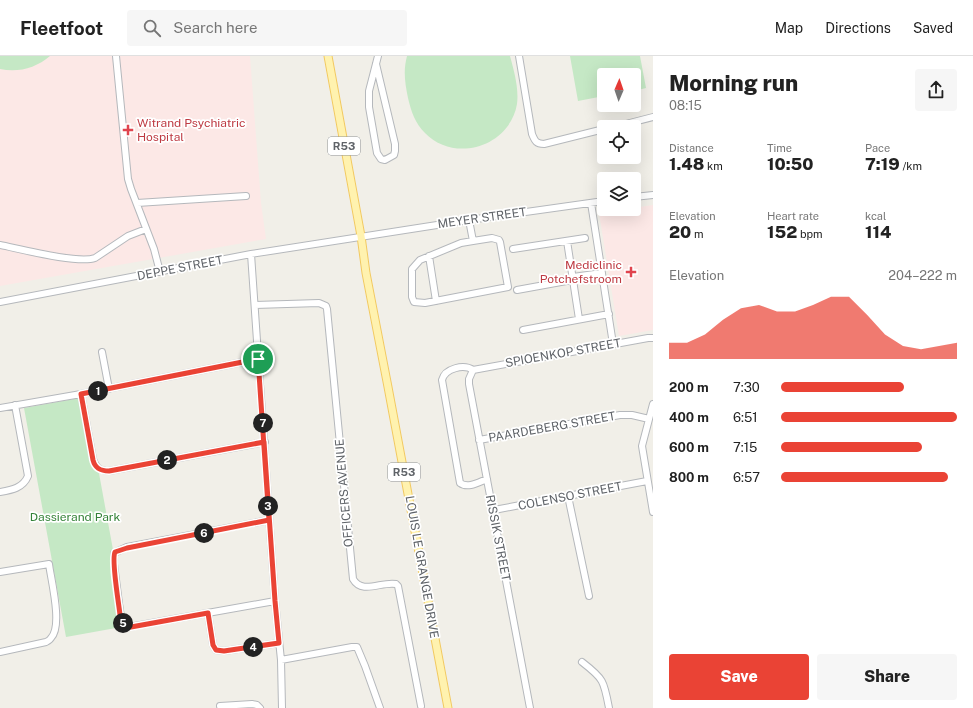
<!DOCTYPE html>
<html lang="en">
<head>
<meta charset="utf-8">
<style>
  :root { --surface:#fff; --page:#f6f6f6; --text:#222; --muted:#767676; --line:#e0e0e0; --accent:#ea4335 }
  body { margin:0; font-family:"Public Sans",sans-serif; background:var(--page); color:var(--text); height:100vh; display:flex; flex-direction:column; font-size:15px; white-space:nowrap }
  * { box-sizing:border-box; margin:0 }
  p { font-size:13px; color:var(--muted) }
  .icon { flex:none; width:22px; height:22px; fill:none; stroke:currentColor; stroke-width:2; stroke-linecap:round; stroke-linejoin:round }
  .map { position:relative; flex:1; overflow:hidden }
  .drawer { display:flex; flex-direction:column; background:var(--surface); width:320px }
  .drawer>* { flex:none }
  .needle { width:26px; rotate:2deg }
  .fabs { position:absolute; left:597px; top:12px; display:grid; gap:8px }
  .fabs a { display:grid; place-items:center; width:44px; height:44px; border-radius:4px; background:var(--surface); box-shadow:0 4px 16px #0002; font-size:20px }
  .pin { position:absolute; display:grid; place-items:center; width:34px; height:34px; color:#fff; margin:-17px; border:2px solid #fff; border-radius:50%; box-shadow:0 1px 4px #0007 }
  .km { position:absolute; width:20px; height:20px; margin:-10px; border-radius:50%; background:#222; color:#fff; font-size:11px; line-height:20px; text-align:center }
  .round { display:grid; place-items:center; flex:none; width:42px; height:42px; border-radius:4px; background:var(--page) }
  .summary { display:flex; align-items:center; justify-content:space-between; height:68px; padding:0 16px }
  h1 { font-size:22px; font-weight:800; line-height:30px }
  .stats { display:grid; grid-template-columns:repeat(3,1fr); gap:6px; height:68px; padding:4px 16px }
  .stats div { display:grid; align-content:center }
  .stats b { font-size:17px; font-weight:800 }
  .stats small { font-size:11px; font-weight:400 }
  .stats p { font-size:11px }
  .chart { height:112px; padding:8px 16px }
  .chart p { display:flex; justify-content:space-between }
  .chart svg { width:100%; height:72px; margin-top:4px; fill:var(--accent); opacity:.7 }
  .cta { display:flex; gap:8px; margin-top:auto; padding:8px 16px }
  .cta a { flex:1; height:46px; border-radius:4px; background:var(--accent); color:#fff; font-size:16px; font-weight:800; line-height:46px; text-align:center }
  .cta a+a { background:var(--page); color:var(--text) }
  ul { padding:0 16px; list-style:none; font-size:13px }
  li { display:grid; grid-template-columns:64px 48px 1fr; align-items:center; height:30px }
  li i { height:10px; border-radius:5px; background:var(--accent) }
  header { display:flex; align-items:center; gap:24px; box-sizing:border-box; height:56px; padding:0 20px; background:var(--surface); border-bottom:1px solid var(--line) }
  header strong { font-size:19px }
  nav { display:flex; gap:22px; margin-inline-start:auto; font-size:14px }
  .search { width:280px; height:36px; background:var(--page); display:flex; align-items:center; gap:10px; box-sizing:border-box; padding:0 14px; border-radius:4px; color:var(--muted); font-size:15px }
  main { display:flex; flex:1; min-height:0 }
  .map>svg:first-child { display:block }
  .medical { fill:#fce8e6 }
  .green { fill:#c5e8c5 }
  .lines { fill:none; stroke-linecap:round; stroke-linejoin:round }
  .minor-casing { stroke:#b5b8bc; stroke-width:8 }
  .major-casing { stroke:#f2c960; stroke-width:9 }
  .minor { stroke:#fff; stroke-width:6 }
  .major { stroke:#fff2af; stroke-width:7 }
  .route-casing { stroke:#fff; stroke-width:8 }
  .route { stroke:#ea4335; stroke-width:5 }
  .health-dot { fill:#e0444e; stroke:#fff; stroke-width:1.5 }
  .labels { text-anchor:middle; stroke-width:3.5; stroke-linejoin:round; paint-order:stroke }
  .shield { fill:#fff; stroke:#8f9295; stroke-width:1 }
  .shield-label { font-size:11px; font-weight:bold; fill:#5f6368 }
  .health-label { font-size:12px; fill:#be3a42; stroke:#fff; text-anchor:start }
  .street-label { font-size:12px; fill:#5f6368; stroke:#fff }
  .park-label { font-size:12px; fill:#348238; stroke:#fff }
</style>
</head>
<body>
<header>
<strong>Fleetfoot</strong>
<div class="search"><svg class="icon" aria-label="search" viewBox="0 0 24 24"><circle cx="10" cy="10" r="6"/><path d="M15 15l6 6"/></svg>Search here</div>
<nav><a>Map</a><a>Directions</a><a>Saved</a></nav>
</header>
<main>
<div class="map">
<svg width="653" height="652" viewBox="0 0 653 652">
  <rect width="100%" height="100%" fill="#f1efe8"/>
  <!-- medical -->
  <path class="medical" d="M0 0H250L261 147 266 183 0 230Z
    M653 149V274L619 280 599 157Z"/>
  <!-- green -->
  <path class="green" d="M0 0H50C36 12 18 17 0 13Z
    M407 0H510C514 15 519 32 517 48 510 90 455 108 425 77 415 67 411 55 408 42 405 27 403 15 407 0Z
    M570 0H640L646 32 634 35V19H604V40L578 45Z
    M85 341 127 570 66 581 24 352Z"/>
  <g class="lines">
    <defs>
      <path id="minor" d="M116 0 128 123 131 133 154 193 160 216
        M519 0 532 78C535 85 536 88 544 88L604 73
        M376 8 395 88V95L394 99 385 104 381 103 377 97 369 51V35L378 0
        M614 71 653 61
        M634 141 653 139
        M137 147 246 140
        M591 147 613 288
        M469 164 473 185 461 187 420 204 412 213V241L414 246 425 247 508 231 500 186 499 184 492 182 473 185
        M567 185 579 263
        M0 189C20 193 78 208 95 202L128 180 146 173
        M513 193 585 182
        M251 198 275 545 281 604 282 652
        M429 200 436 245
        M573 221 602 217
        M517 234 572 224
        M0 246 251 198 469 164 604 145
        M255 249 319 247 326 250 327 253 353 523C362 539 382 525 396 528L398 530 421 650
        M523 274 609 258
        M102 296 109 333
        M473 314 469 323V328L530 652
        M473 314 648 282H653
        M473 314C464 308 445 312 442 324L460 427C468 433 479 426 487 423
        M81 338 93 403C96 412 100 415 109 415L265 386
        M653 348 642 390 653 456
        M0 352 81 338 258 303
        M479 384 620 359H632L649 363
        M0 436C12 434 23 432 28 420L15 349
        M568 440 589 540
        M494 454 647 425
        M269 464 127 491 114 497V508L121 563 125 569 129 571 275 545
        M0 516 49 508C51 524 63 570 51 582 50 584 48 585 46 586L0 596
        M208 557 213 589 216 594 224 595 279 587
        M281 604 352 591H357L365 610 380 652
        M582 606C604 623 604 625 609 652
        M220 650 252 648 257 649 260 652"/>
      <path id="major" d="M328 0 361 180 366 217 388 331 448 652"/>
    </defs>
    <!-- minor casing -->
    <use href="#minor" class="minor-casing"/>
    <!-- major casing -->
    <use href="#major" class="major-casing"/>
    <!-- minor -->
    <use href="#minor" class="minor"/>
    <!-- major -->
    <use href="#major" class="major"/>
  </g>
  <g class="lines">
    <defs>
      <path id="route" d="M258 303 81 338 93 404C95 412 100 415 109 415L264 386 275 545 279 587 224 595 216 594 213 589 208 557 131 571C124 570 122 565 120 559 119 548 111 504 115 496L127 492 269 464 258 303"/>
    </defs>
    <!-- route casing -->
    <use href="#route" class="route-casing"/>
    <!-- route -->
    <use href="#route" class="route"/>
  </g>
  <!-- markers -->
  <g class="health-dot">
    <path d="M126 68h4v4h4v4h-4v4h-4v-4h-4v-4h4z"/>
    <path d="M629 210h4v4h4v4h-4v4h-4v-4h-4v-4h4z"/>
  </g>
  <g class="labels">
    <!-- shield labels -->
    <g class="shield">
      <rect x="328" y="81" width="32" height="18" rx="3"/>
      <rect x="388" y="407" width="32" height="18" rx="3"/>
    </g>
    <g class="shield-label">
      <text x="344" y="94">R53</text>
      <text x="404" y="420">R53</text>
    </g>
    <!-- health labels -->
    <g class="health-label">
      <text x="137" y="71">Witrand Psychiatric<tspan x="137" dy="14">Hospital</tspan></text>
      <text x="622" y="213" text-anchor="end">Mediclinic<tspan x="622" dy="14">Potchefstroom</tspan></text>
    </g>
    <!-- street labels -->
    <g class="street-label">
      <text transform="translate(482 162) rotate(-8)" y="4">MEYER STREET</text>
      <text transform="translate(180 212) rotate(-11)" y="4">DEPPE STREET</text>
      <text transform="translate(563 297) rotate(-10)" y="4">SPIOENKOP STREET</text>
      <text transform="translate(552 371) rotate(-10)" y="4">PAARDEBERG STREET</text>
      <text transform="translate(344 437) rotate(-95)" y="4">OFFICERS AVENUE</text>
      <text transform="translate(570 440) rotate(-11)" y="4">COLENSO STREET</text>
      <text transform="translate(498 482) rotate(79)" y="4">RISSIK STREET</text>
      <text transform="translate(422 511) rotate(80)" y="4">LOUIS LE GRANGE DRIVE</text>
    </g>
    <!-- park labels -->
    <g class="park-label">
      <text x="75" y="465">Dassierand Park</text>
    </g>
  </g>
</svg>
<div class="fabs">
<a><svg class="needle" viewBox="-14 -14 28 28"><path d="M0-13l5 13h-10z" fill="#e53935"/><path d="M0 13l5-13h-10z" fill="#767676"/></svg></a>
<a><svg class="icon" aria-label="locate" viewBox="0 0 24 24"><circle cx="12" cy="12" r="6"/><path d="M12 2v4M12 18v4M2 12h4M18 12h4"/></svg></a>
<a><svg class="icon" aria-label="layers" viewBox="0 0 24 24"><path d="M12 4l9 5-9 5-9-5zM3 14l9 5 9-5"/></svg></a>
</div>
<div class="pin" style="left:258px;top:303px;background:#1e9e55"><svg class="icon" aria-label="arrive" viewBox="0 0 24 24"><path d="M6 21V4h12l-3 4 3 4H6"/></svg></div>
<b class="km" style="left:98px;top:335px">1</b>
<b class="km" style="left:167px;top:404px">2</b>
<b class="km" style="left:268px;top:450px">3</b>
<b class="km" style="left:253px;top:591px">4</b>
<b class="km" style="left:123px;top:567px">5</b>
<b class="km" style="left:204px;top:477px">6</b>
<b class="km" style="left:263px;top:367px">7</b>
</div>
<section class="drawer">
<div class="summary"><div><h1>Morning run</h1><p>08:15</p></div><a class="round"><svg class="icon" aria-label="share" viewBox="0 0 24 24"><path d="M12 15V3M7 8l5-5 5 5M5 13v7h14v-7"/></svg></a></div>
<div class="stats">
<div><p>Distance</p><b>1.48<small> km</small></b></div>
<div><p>Time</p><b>10:50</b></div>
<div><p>Pace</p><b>7:19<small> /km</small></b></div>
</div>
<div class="stats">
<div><p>Elevation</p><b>20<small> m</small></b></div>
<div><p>Heart rate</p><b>152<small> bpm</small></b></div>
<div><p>kcal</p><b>114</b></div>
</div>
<div class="chart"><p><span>Elevation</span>204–222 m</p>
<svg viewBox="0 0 160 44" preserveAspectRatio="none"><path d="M0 44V34L10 34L20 29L30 20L40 13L50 11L60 15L70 15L80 11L90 6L100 6L110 17L120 29L130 36L140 38L150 36L160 34V44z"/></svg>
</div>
<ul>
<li><b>200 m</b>7:30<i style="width:70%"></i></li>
<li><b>400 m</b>6:51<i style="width:100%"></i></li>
<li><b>600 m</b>7:15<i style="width:80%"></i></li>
<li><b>800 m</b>6:57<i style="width:95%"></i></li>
</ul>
<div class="cta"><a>Save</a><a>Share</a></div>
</section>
</main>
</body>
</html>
